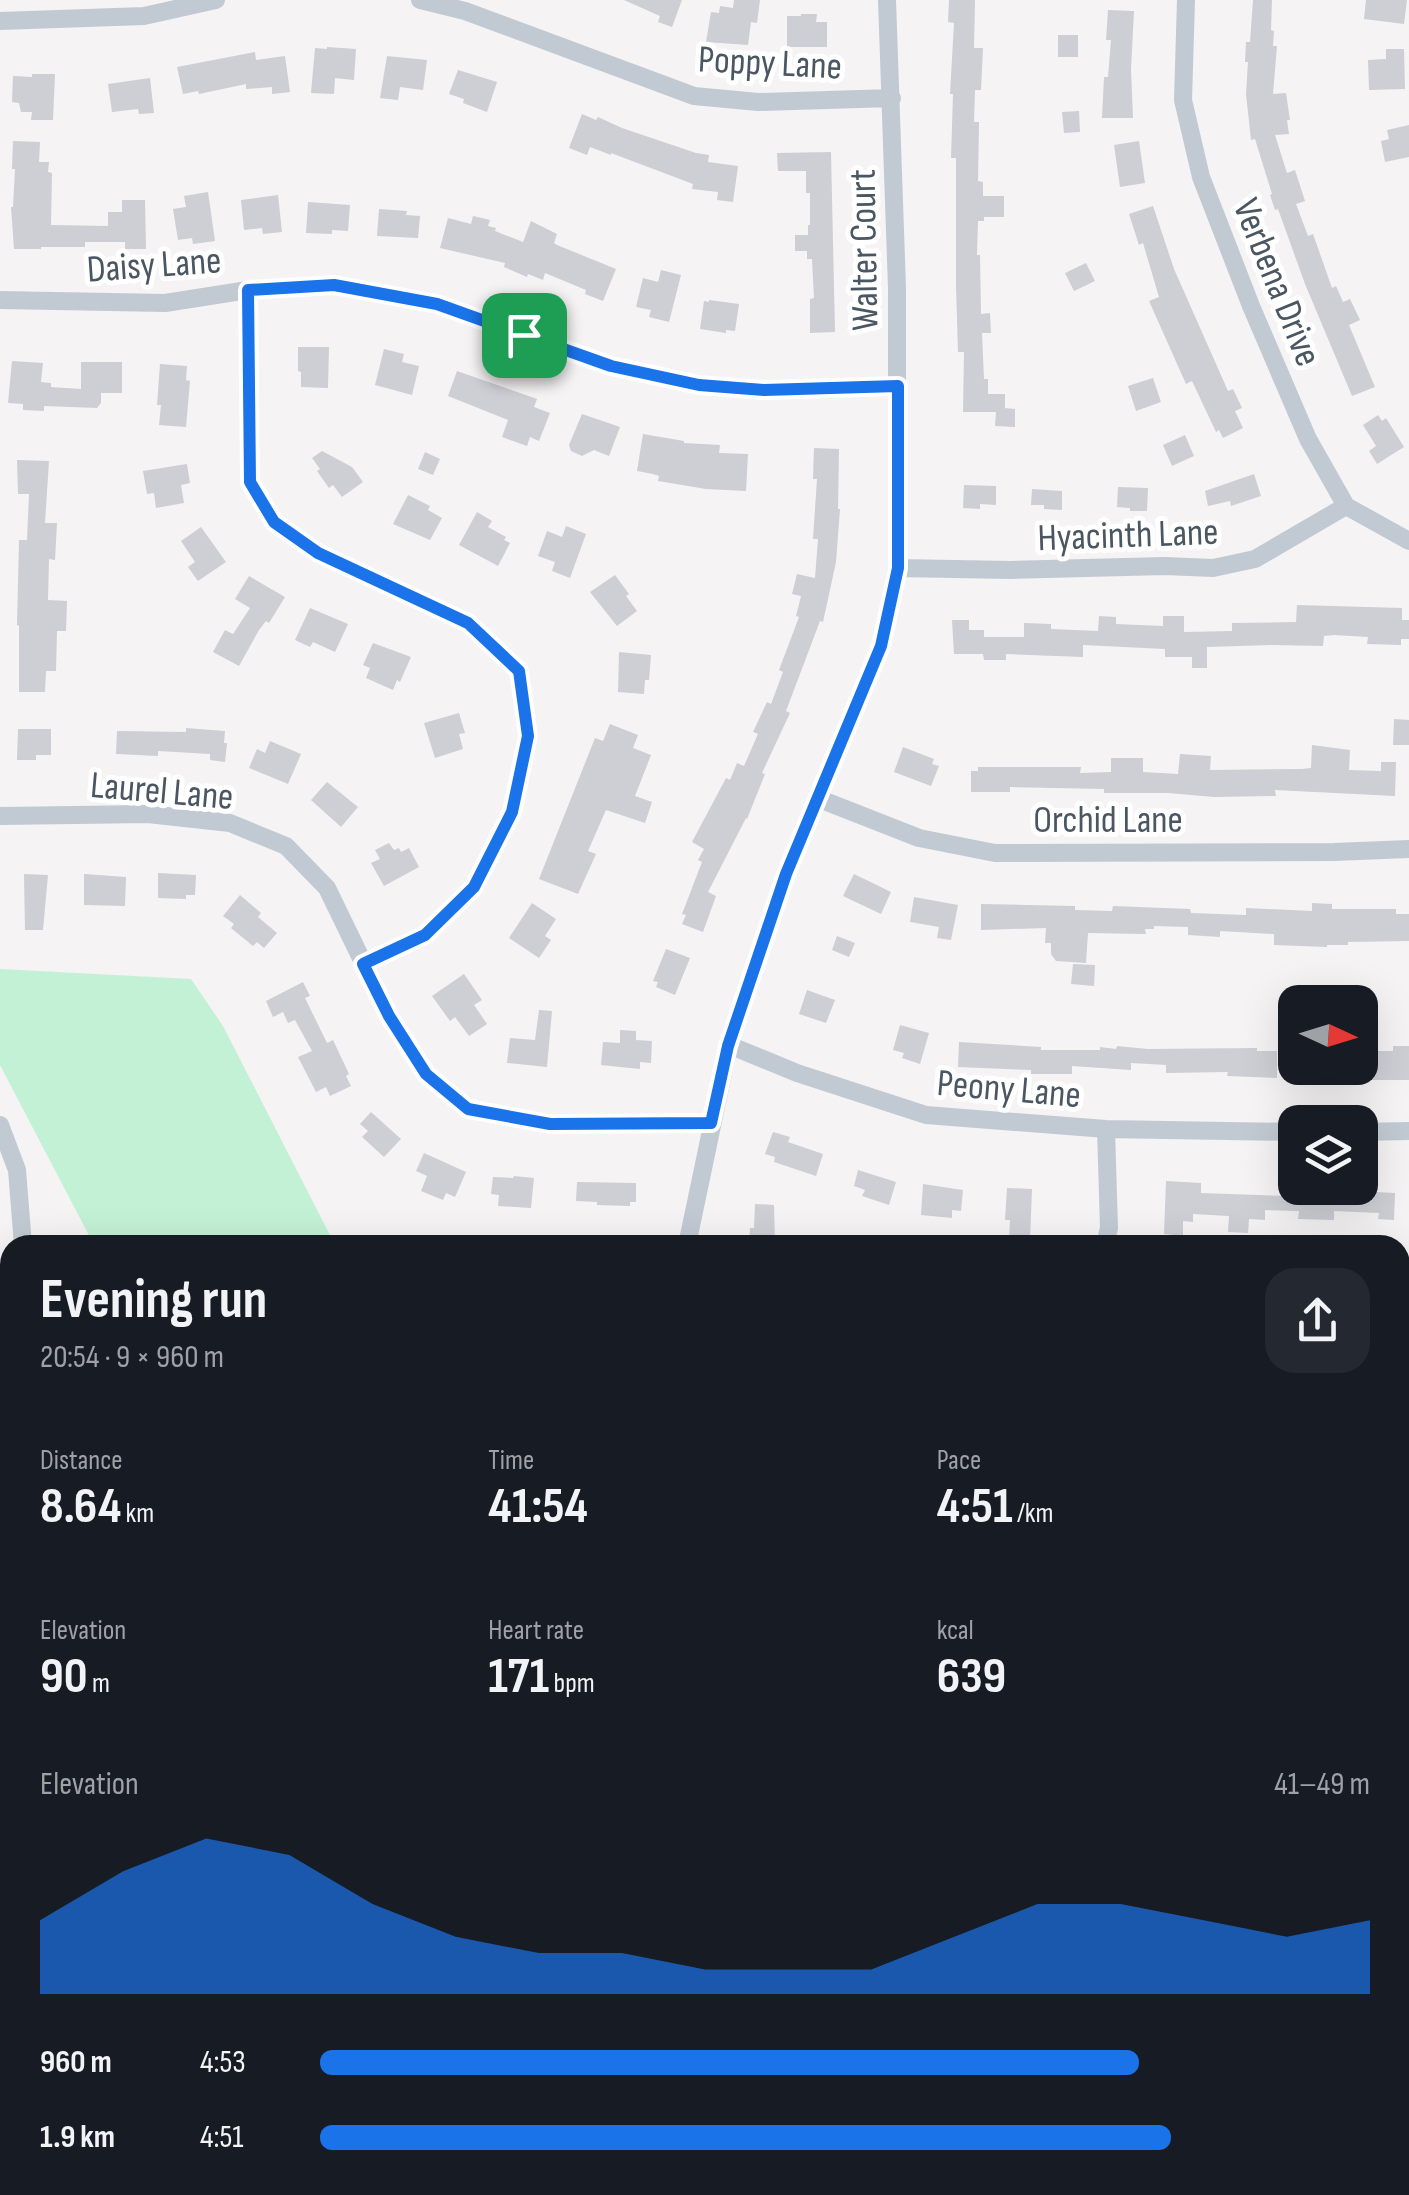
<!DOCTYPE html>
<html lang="en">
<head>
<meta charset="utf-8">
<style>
  :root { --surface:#171b24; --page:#242831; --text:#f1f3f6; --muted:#9ea1a6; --accent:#1a73e8 }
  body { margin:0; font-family:"Sofia Sans Condensed",sans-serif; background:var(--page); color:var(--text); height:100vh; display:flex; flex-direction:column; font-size:38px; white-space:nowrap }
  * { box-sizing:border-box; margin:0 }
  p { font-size:32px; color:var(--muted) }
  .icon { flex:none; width:55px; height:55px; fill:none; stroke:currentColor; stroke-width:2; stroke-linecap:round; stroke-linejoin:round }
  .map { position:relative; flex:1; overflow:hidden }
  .details { position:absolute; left:0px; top:1235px; width:1410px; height:960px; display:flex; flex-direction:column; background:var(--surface); border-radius:30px 30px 0 0; box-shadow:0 10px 40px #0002 }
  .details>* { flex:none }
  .needle { width:65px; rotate:94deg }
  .controls { position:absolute; left:1278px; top:985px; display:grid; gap:20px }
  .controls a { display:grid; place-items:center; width:100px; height:100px; border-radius:20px; background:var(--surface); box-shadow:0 10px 40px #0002; font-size:50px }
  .pin { position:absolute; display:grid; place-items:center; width:85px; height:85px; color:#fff; margin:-42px; border-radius:20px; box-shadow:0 5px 15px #0006 }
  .round { display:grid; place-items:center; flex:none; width:105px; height:105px; border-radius:30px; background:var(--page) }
  .overview { display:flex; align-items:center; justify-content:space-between; height:170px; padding:0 40px }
  h1 { font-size:55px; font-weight:700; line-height:75px }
  .metrics { display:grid; grid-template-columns:repeat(3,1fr); gap:15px; height:170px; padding:10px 40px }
  .metrics div { display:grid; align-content:center }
  .metrics b { font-size:50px; font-weight:700 }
  .metrics small { font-size:28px; font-weight:400 }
  .metrics p { font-size:28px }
  .chart { height:280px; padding:20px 40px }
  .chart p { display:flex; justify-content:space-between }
  .chart svg { width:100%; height:180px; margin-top:10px; fill:var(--accent); opacity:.7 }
  ul { padding:0 40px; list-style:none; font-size:32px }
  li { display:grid; grid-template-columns:160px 120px 1fr; align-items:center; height:75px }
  li i { height:25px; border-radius:12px; background:var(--accent) }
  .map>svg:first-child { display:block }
  .green { fill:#c3f1d5 }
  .building { fill:#cdcfd5 }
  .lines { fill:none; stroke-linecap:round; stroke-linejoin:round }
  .minor { stroke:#c1cad2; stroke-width:18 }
  .route-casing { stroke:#fff; stroke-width:20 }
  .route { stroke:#1a73e8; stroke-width:12 }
  .labels { text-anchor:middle; stroke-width:10; stroke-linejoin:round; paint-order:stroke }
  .street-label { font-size:38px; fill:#4a5661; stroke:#fff }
</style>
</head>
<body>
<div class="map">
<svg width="1409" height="2195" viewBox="0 0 1409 2195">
  <rect width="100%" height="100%" fill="#f5f3f3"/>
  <!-- green -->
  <path class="green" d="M0 969 191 979 223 1026 335 1245H94L0 1065Z
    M1409 2005V2163L1400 2171V2011Z
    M535 2185H793L799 2195H547Z
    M1302 2185H1392L1389 2195H1302Z"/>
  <!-- building -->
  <path class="building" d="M624 0H682L672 27 658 22 660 16Z
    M734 0H760L757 23 751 22 748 45 706 42 711 12 719 13 720 6 733 8Z
    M949 0H975L974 48H983L981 90H975L974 122H979L978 181 983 182V196H1004V217H984V221H978L977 255H980L981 314 990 313 991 333H982L984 379H988V394H1005V408L1015 409V427L995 426 996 412H963L964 352H958L956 286V158H951L953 94H950L954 23 948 22Z
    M1253 0H1272L1271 30 1274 31 1273 46H1277L1273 94 1286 93 1290 120H1287L1289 134 1275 135 1287 173 1295 170 1305 201 1296 204 1308 236 1313 234 1332 288 1336 286 1343 302 1350 299 1360 320 1349 325 1375 387 1352 396 1305 284 1278 209 1275 210 1270 195 1272 194 1255 139 1251 140 1246 94 1248 62H1245L1246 42H1250Z
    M1366 0H1407L1404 24 1364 19Z
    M1108 10 1134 11 1131 69 1133 118H1102L1104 77H1108L1111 40H1106Z
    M801 14H817L816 22H827V47H787V16H801Z
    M1058 35H1078V57H1058Z
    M327 47 356 49 354 80 335 78 334 94 311 93 315 48 327 49Z
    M1386 49H1404L1405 89 1369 90 1368 60 1386 59Z
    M255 52 256 60 285 56 290 92 272 94V87L246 89V84L199 94 198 91 183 94 177 67Z
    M387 56 427 60 423 90 400 87 398 100 380 98Z
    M458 70 497 82 487 112 463 103 464 99 449 94Z
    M32 74H55L53 120H31L32 112H21L19 103 12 102 13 76 32 77Z
    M150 78 154 113 139 114 138 109 112 112 108 84Z
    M1079 111 1080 132 1064 133 1062 112Z
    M582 114 596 120 598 117 622 128 696 153 709 155 708 162 738 166 733 202 717 200 718 192 692 189 693 184 611 153V155L590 147 587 155 569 148Z
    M1409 125V157L1385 162 1381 141 1389 139 1387 130Z
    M13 141 40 142 39 162H49L48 172 52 173 51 225 108 226V212H122V200H145L146 249H125V242H85V247H41V249H14L11 207H13L15 169H12Z
    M1139 141 1145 183 1120 187 1114 145Z
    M831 152 835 332 810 333V299L814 298 812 259H807V251H795V235H808V225H810V193H806V171H778L777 153Z
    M208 192 215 241 193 244 192 238 178 240 173 209 186 207 184 196Z
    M278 195 282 232 263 234 262 228 244 230 241 200Z
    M308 202 350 205 348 231 332 230V234L306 233Z
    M1153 206 1174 269 1228 391 1233 389 1242 408 1235 411 1243 428 1223 438 1219 430 1216 432 1192 381 1186 384 1149 301 1159 297 1143 243 1139 245 1129 214Z
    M379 209 407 211 406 215 420 216 418 238 377 236Z
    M473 216 490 220 488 226 496 228 495 231 523 242 531 221 557 234 554 243 557 245 616 269 603 301 585 294 586 290 545 273 543 280 528 274 527 277 504 267 505 263 440 248 448 218 471 224Z
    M1086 263 1095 281 1074 291 1065 273Z
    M661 270 681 275 669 322 649 317 651 310 636 307 643 278 658 282Z
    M709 300 739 304 735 331 726 330V333L700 329 704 301 709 302Z
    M298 347H329L328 388 301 387V372L298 371Z
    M384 349 404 354 402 362 419 366 412 395 375 385Z
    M12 361 43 363 41 382 51 383V387L81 389V362H122V393H101V403L97 408 44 406V411L23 410V404L8 403Z
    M160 364 187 366 186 380 190 381 186 427 159 425 161 405H157Z
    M457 371 537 399 534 407 550 413 539 441 530 437 527 446 502 437 508 420 448 396Z
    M1153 378 1161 402 1136 411 1128 386Z
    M582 414 620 427 609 456 594 450 582 456 571 451 569 445Z
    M1378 415 1382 421 1386 418 1404 447 1377 464 1369 451 1376 446 1363 425Z
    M643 434 684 441V443L720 445 719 453 748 454 746 491 706 489 658 481 659 476 653 474 637 471Z
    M1185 435 1194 456 1172 466 1163 445Z
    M814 448 839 449 838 509H840L836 562 823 622 820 621 786 711 790 713 762 773 765 774 747 819 746 818 708 892 716 896 703 932 682 924 686 915 682 914 702 862 698 860 704 849 692 842 726 778 730 780 737 763 744 766 758 734 753 732 767 702 771 704 783 672 779 670 799 617 796 616 801 596 792 594 797 574 815 578 818 539H813L817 479H813Z
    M322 451 352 467 363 482 342 497 333 485 329 488 317 471 320 469 312 458Z
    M425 452 440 459 433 475 418 469Z
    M17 460 49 461 45 523H57L55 560 49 559 48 600 67 601 66 631H57L56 671H46L45 692H19V626L17 625 19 540H27L29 494H18Z
    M187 464 190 483 181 485 184 503 156 508 154 493 147 494 143 471Z
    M1254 474 1261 496 1231 506 1230 501 1208 506 1205 491Z
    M964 485 996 486V505L980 504V509L963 508Z
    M1118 487 1148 488 1147 511H1130V508L1117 507Z
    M1032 489 1062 491V510L1044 509V505H1031Z
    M408 495 430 506 428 510 442 518 430 540 393 524Z
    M477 512 492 521 488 527 506 537 504 540 510 543 498 566 459 545Z
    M566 526 586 534 570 578 552 571 555 562 538 556 547 531 562 537Z
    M201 527 226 562 198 581 188 567 195 562 181 541Z
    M615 575 629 594 626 596 637 611 617 626 590 592Z
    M249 576 285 597 269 623 266 621 259 630 239 666 213 652 225 630 233 634 250 608 235 599Z
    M1297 605 1402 608V620H1409V639H1401V645L1367 644 1368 637 1334 635 1324 636 1323 646 1273 645 1207 647V668H1192V657H1165V649L1083 645V657L1006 654V660H984L983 654H954L952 620H969V630H984V637H1024V623L1051 624V629L1098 631 1099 616 1116 617V624L1163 626V616H1184V632L1232 631V623L1296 622Z
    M310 608 348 624 335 652 313 642 310 647 295 640Z
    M373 643 411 657 400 682 397 680 393 690 366 678 370 668 363 665Z
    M619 652 651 655 649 680H645L644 694 618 692Z
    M459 713 465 733 459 734 463 749 435 758 424 723Z
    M1394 719 1409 720V745H1393Z
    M610 724 638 735 633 748 651 755 635 796 652 802 645 823 606 810 588 851 596 854 578 894 539 879 595 738 603 741Z
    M186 728 225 731 224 743H227L225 762 210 760V754L158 751V756L116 754 117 731 186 732Z
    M18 729H51V755H36V760H17Z
    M270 741 301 754 288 784 249 768 257 749 265 753Z
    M1312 745 1350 750 1349 770 1381 771V762H1396L1395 796 1275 790 1276 796 1214 797 1168 793H1104V789L1010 787V792H971V771H978V767H1081L1080 773 1111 772V758H1143V772L1178 774 1180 754 1211 756 1210 770 1302 769 1311 768Z
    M903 747 934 759 932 764 939 766 931 786 894 772Z
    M327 782 358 807 341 827 311 800Z
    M389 843 394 850 399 848 401 852 409 848 419 867 384 886 371 863 380 859 375 850Z
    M158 873 196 875 195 895H186V899L158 898Z
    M24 874 48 875 43 930H25Z
    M84 874 126 877 125 906 84 905Z
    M854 874 891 892 881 914 843 896Z
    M240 895 261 913 258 917 277 933 264 948 257 942 253 946 231 928 234 924 223 916Z
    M914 897 958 905 951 940 937 938 939 927 910 922Z
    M532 903 556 919 545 936 551 940 539 958 509 938Z
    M1312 903 1332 904V909H1396V914H1409V941L1348 942V945H1327V947L1274 945V934L1220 931V937L1188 935V927L1154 926V929H1145L1146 934 1088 933 1086 963 1056 961 1051 954V943H1045L1046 928 981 930V904L1075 906V910L1112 911 1113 906 1190 909 1191 913 1246 915V908L1312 911Z
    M837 936 855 943 849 957 832 950Z
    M666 949 690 958 675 995 656 987 658 982 653 981Z
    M1073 964 1095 965 1094 986 1071 984Z
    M464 974 482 1000 474 1005 487 1024 469 1036 455 1017 450 1021 432 996Z
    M303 982 310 996 305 998 327 1043 333 1040 349 1074 346 1076 351 1086 330 1096 326 1087 316 1092 298 1057 312 1051 295 1020 288 1023 283 1012 273 1017 266 1001Z
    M807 990 835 1000 826 1023 799 1014Z
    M539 1010 552 1011 547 1067 507 1063 510 1038 535 1040Z
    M900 1025 929 1033 920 1064 902 1058 904 1053 893 1050Z
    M620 1030 636 1031V1040L652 1041 651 1063 640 1062V1069L601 1065 603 1042 620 1043Z
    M959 1042 1041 1047V1050H1100V1047L1116 1049 1117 1046 1148 1049 1257 1048V1051H1277V1078L1227 1076 1228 1072 1166 1073V1065L1131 1063V1070L1072 1066V1074H1031V1070L958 1067Z
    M1393 1046H1409V1080H1370V1059H1378V1051H1393Z
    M371 1112 401 1139 384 1157 362 1137 368 1131 360 1124Z
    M773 1132 790 1137 788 1142 823 1154 816 1176 774 1162 775 1157 765 1154Z
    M424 1153 466 1172 455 1197 446 1193 443 1200 421 1191 427 1176 416 1171Z
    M858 1170 896 1182 889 1205 862 1196 865 1190 854 1186Z
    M514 1176 534 1178 531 1208 498 1206 499 1195 491 1194 493 1177 513 1178Z
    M1166 1181 1201 1183V1193L1287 1196 1288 1193 1352 1195 1355 1194 1356 1191 1395 1193 1394 1220 1378 1219 1379 1213 1334 1211V1220L1298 1219 1299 1211 1265 1210V1220L1249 1219 1248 1233 1228 1232 1229 1216 1193 1214V1222L1183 1221V1236L1164 1234Z
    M577 1182 636 1183V1202H630V1206L597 1205V1202L576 1201Z
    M923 1184 963 1190 961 1211 952 1210V1218L921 1215Z
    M1007 1188 1032 1189 1030 1240 1009 1239 1010 1220H1005Z
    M755 1204 774 1205 775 1245H749L750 1228H754Z"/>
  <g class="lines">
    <!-- minor -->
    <path class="minor" d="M420 0 465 11 694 96 758 102 892 98
      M1186 0 1183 100 1201 177 1251 306 1308 439 1346 506 1409 541
      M0 21 144 16 216 0
      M248 290 250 482 274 522 318 553 467 623 519 671 528 737 512 812 475 887 425 935 363 964
      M0 300 165 303 248 290 334 285 437 304 611 366 699 385 765 390 898 386
      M897 568 1011 570 1165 566 1213 568 1255 559 1346 506
      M817 798 919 838 995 853 1334 852 1409 849
      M0 816 148 814 230 823 286 846 327 888 389 1016 426 1074 468 1109 550 1124 711 1123
      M729 1045 797 1073 926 1115 1106 1129 1295 1132
      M0 1125 17 1170 23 1245
      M1360 1132 1409 1131
      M687 1245 729 1045 786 874 881 646 897 568V288L887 0
      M1105 1245 1109 1228 1106 1129
      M0 1707 10 1708
      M1400 1772 1409 1766
      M15 2195 18 2185
      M957 2195V2185"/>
  </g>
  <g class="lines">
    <defs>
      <path id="route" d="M334 285 437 304 611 366 699 385 764 390 898 386V568L881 646 786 874 728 1046 711 1123 550 1124 468 1109 426 1074 389 1016 363 964 425 935 474 887 512 812 528 736 519 671 468 623 318 553 274 522 250 482 248 290Z"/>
    </defs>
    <!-- route casing -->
    <use href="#route" class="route-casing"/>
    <!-- route -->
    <use href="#route" class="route"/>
  </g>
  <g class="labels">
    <!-- street labels -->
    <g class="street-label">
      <text transform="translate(770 62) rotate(3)" y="13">Poppy Lane</text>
      <text transform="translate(863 250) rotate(-91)" y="13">Walter Court</text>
      <text transform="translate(154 264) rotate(-4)" y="13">Daisy Lane</text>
      <text transform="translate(1278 282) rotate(68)" y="13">Verbena Drive</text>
      <text transform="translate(1128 534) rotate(-2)" y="13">Hyacinth Lane</text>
      <text transform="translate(162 790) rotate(5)" y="13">Laurel Lane</text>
      <text x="1108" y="832">Orchid Lane</text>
      <text transform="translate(1009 1088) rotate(5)" y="13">Peony Lane</text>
    </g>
  </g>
</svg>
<div class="controls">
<a><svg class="needle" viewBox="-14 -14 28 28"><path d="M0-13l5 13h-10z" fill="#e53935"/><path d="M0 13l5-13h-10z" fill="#9ea1a6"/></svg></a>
<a><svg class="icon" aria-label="layers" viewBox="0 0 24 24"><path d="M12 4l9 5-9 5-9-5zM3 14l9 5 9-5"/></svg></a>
</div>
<div class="pin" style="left:524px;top:335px;background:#1e9e55"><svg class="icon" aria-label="arrive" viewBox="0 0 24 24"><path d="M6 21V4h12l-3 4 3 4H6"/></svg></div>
<section class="details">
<div class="overview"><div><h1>Evening run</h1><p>20:54 · 9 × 960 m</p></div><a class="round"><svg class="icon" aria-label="share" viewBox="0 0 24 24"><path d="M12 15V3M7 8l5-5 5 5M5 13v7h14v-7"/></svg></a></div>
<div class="metrics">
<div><p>Distance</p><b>8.64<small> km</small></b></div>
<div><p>Time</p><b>41:54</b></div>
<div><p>Pace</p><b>4:51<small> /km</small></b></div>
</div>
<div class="metrics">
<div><p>Elevation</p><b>90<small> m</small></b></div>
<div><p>Heart rate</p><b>171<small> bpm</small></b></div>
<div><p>kcal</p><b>639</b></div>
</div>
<div class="chart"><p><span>Elevation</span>41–49 m</p>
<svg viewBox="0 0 160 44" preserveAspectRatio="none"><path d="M0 44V26L10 14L20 6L30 10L40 22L50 30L60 34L70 34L80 38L90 38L100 38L110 30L120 22L130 22L140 26L150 30L160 26V44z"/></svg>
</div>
<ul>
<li><b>960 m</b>4:53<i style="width:78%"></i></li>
<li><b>1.9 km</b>4:51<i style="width:81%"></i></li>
</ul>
</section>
</div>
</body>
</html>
